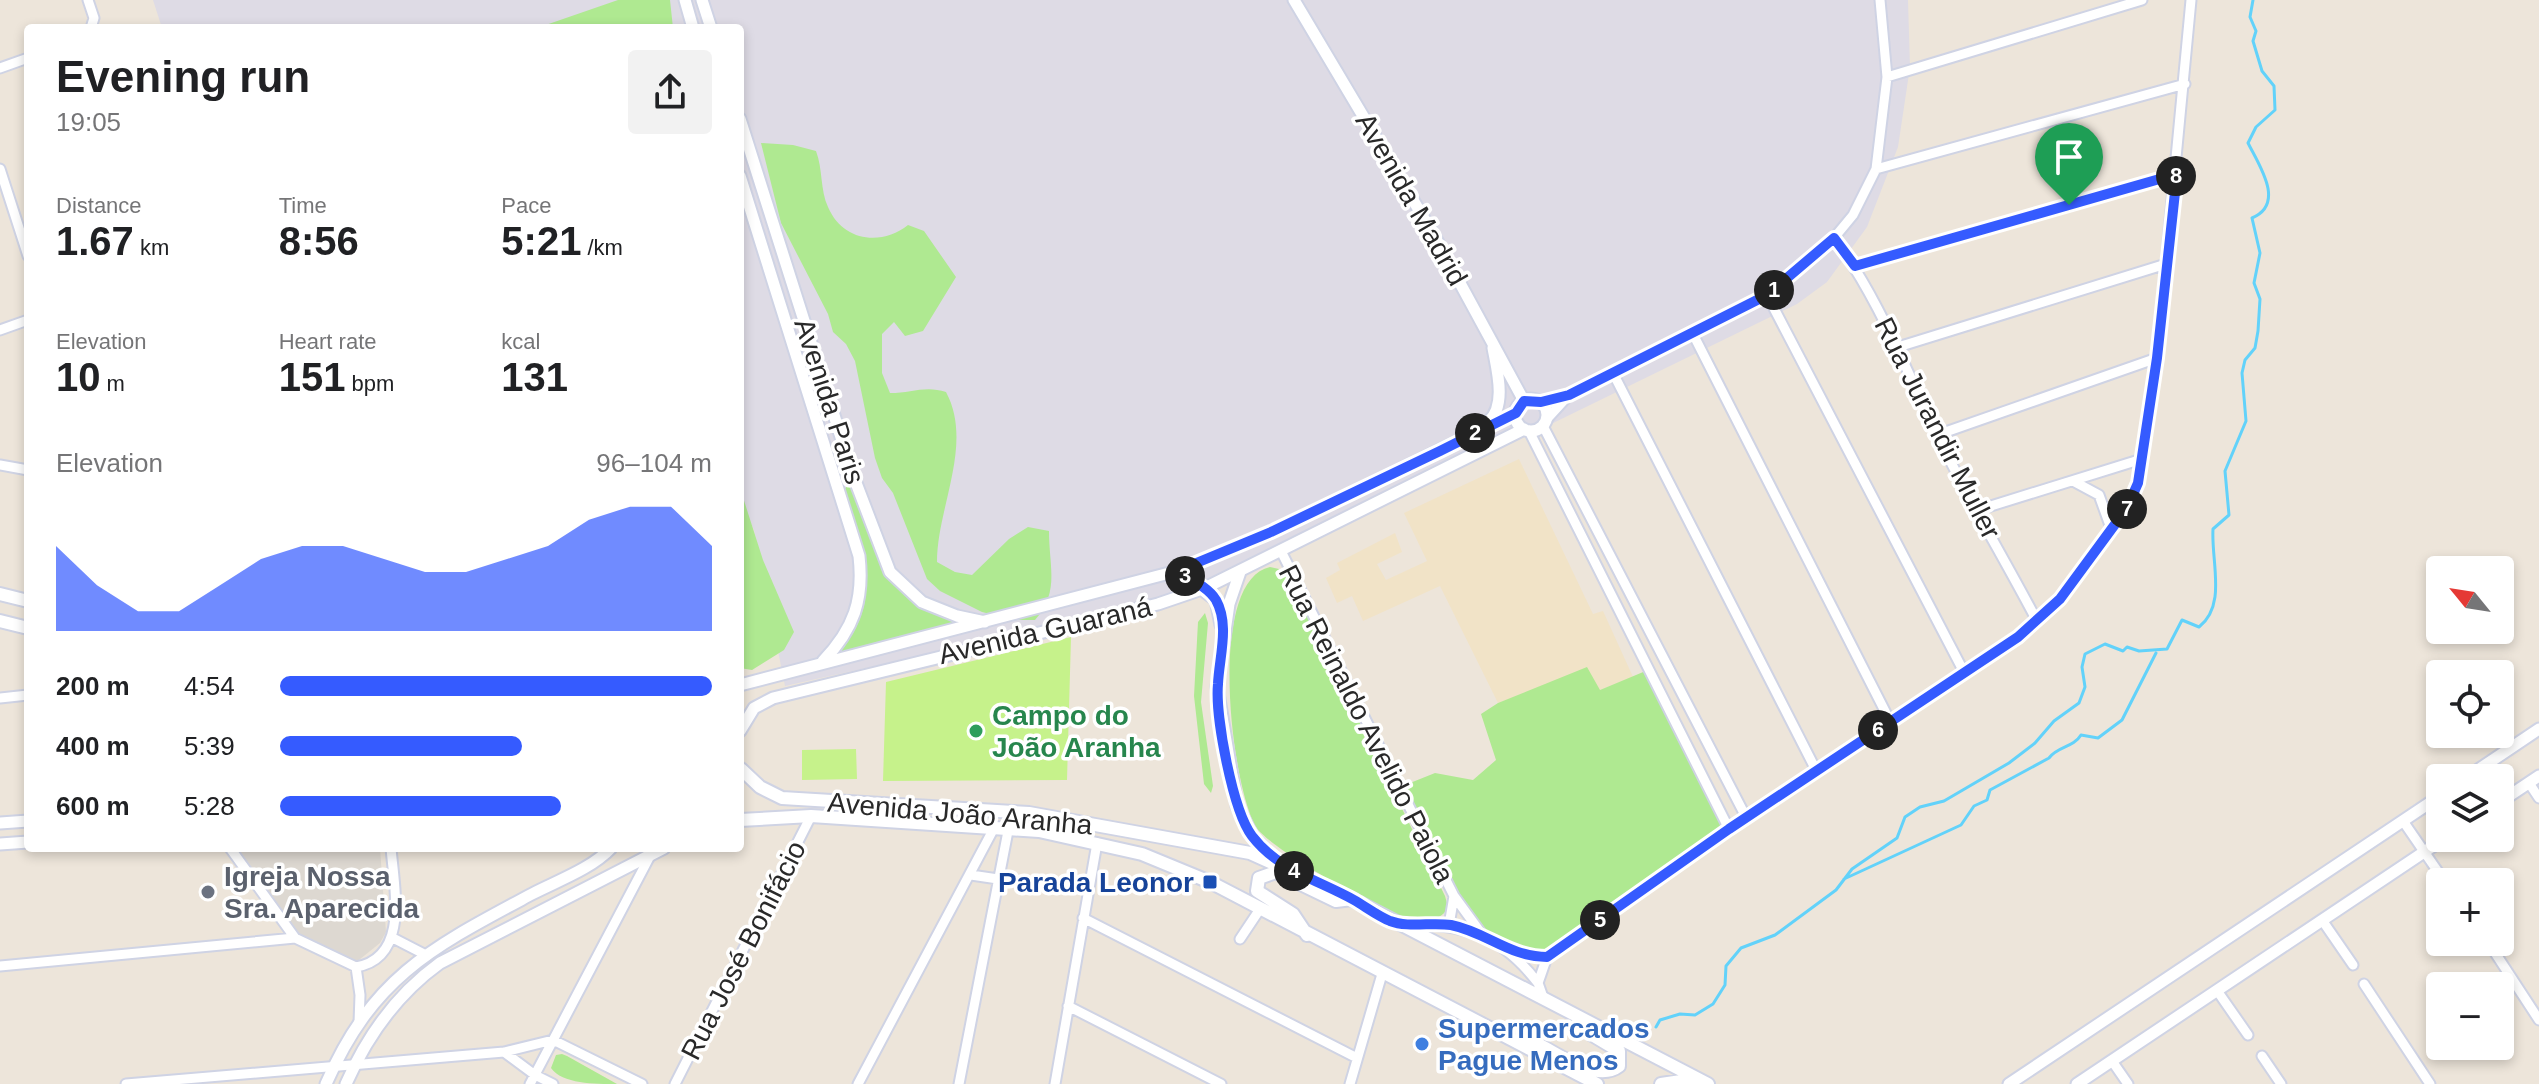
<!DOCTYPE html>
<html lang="en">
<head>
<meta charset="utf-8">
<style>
  :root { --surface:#fff; --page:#f2f2f2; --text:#202124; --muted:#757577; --accent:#355bff }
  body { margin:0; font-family:Arial,sans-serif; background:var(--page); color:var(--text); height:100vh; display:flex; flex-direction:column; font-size:30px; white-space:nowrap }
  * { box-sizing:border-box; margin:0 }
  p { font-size:26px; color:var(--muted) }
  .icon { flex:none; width:44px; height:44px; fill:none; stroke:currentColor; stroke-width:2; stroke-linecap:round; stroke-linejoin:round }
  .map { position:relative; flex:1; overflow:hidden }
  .sheet { position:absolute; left:24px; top:24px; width:720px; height:828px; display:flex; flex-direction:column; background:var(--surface); border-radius:8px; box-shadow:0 4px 12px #0003 }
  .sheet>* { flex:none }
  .needle { width:52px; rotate:300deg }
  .controls { position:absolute; left:2426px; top:556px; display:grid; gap:16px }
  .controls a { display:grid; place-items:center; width:88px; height:88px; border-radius:8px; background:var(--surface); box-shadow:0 4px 12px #0003; font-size:40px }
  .pin { position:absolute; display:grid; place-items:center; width:68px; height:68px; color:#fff; margin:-82px -34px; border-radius:50% 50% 50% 0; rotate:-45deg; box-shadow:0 0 8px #0007 }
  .pin .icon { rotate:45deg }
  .km { position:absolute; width:40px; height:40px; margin:-20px; border-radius:50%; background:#222; color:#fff; font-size:22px; line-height:40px; text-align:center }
  .round { display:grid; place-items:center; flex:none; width:84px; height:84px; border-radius:8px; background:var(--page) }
  .overview { display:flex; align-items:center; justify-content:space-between; height:136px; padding:0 32px }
  h1 { font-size:44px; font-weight:700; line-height:60px }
  .metrics { display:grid; grid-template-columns:repeat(3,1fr); gap:12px; height:136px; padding:8px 32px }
  .metrics div { display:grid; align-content:center }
  .metrics b { font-size:40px; font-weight:700 }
  .metrics small { font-size:22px; font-weight:400 }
  .metrics p { font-size:22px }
  .chart { height:224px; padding:16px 32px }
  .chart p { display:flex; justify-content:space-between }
  .chart svg { width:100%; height:144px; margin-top:8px; fill:var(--accent); opacity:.7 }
  ul { padding:0 32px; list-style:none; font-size:26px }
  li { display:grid; grid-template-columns:128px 96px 1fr; align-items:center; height:60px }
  li i { height:20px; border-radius:10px; background:var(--accent) }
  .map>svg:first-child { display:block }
  .industrial { fill:#dedbe5 }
  .education { fill:#f1e3c7 }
  .green { fill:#afe991 }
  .pitch { fill:#c6f28b }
  .plaza { fill:#ddd8d1 }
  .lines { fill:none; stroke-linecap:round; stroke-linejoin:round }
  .stream { stroke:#62d2fa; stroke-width:3 }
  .minor-casing { stroke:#cfd3e4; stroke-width:13 }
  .tertiary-casing { stroke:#cfd3e4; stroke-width:15 }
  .secondary-casing { stroke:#cfd3e4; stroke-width:16 }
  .minor { stroke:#fff; stroke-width:9 }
  .tertiary { stroke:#fff; stroke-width:11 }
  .secondary { stroke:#fff; stroke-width:12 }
  .route-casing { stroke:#fff; stroke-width:16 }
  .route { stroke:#355bff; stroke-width:10 }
  .leisure-dot { fill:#2e9e5b; stroke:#fff; stroke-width:3 }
  .transit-dot { fill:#1a4fb4; stroke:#fff; stroke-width:3 }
  .worship-dot { fill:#6b7280; stroke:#fff; stroke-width:3 }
  .shop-dot { fill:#3f7fe0; stroke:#fff; stroke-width:3 }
  .labels { text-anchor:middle; stroke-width:7; stroke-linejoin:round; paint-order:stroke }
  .street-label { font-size:28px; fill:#292929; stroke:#fff }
  .leisure-label { font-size:28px; font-weight:bold; fill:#27864d; stroke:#fff; text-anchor:start }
  .worship-label { font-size:28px; font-weight:bold; fill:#5b616d; stroke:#fff; text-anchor:start }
  .transit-label { font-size:28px; font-weight:bold; fill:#164399; stroke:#fff; text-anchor:end }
  .shop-label { font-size:28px; font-weight:bold; fill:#366cbe; stroke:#fff; text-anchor:start }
</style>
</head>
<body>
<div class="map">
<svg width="2539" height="1084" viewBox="0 0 2539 1084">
  <rect width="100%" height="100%" fill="#ede5da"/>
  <!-- industrial -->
  <path class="industrial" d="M153 0H1908L1910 67 1898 147 1867 227 1827 282 1797 304 1242 575 1187 596 785 686 754 530 740 498V28H162Z"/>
  <!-- education -->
  <path class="education" d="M1519 459 1593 614 1603 611 1633 677 1600 690 1574 675 1498 703 1440 586 1363 621 1352 596 1337 603 1326 578 1340 570 1337 563 1395 533 1402 552 1377 564 1386 580 1427 561 1404 513Z"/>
  <!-- green -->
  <path class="green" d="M618 0H670L673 28H537Z
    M761 143 793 145 816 151C823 169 820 190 828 207 843 242 882 246 908 225L924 231 956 277 923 331 905 336 894 322 882 334V373L890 393C911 393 926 385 946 392 974 444 937 507 937 562L955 572 972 575 1009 539 1028 527 1049 531C1049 567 1060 592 1035 620H1015L982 612 940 591 927 579 893 493 882 478 875 458 855 361 846 344 833 332 828 314 781 223Z
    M847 486 854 487C881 569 881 590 965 623L840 652C885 596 863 552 843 491Z
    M740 488 763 560 794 632 784 650 752 670 740 668Z
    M1270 567 1279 569 1288 577 1445 896 1448 907C1441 924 1416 922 1400 916 1374 907 1269 848 1256 827 1231 784 1206 581 1270 567Z
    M1205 613 1208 623 1201 702 1213 786 1211 793 1204 784 1194 696 1198 622Z
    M1587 667 1600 690 1648 670 1729 829 1547 957C1537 956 1525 956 1516 953 1460 938 1425 835 1400 787L1435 773 1473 780 1496 760 1481 714 1498 703Z
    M562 1054 567 1056 617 1084C595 1084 562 1084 551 1068L556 1055Z"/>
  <!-- pitch -->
  <path class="pitch" d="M1071 637 1067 780 883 781 886 682Z
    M856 749 857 779 802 780V750Z"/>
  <!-- plaza -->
  <path class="plaza" d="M223 848H380L386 932 380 943 349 968 291 939Z"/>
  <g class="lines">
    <!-- stream -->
    <path class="stream" d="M1844 879 1961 825 1974 806 1987 800 1990 790 2049 758C2058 746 2073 748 2081 735L2098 738 2122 720 2156 653
      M1656 1027 1660 1020 1680 1014 1695 1015 1713 1004 1725 985 1726 966 1741 948 1775 935 1836 890 1852 869 1897 838 1905 817 1920 807 1944 801 2009 763 2035 743 2054 721 2079 703 2085 687 2082 667 2085 654 2105 644 2123 651 2127 647 2139 651 2167 649 2182 620 2199 627C2227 605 2211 562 2213 529L2229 515 2225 471 2246 421 2242 373 2245 360 2255 348 2258 331 2260 299 2254 283 2260 253 2252 218C2286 204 2259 165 2248 143L2256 127 2275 110 2274 86 2262 71 2253 41 2256 31 2250 17 2253 0"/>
    <defs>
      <path id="minor" d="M88 0 94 18 91 28
        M0 68 28 58
        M1887 77 2142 0
        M0 169 28 256
        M1876 169 2185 84
        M1834 238C1878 297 1904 366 1936 432 1966 496 2004 558 2037 621
        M1855 266 2177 174
        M1767 295 1965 674
        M0 330 28 320
        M1693 334 1890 721
        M1898 347 2166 264
        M1613 373 1817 772
        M1541 402 1569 395 1767 295 1834 238 1853 215 1876 169 1887 77 1880 0
        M1547 419 1569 395
        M1543 426 1746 817
        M1529 431 1729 829
        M1937 435 2157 358
        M0 465 28 470
        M2073 481 2099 495 2112 531
        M1978 510 2142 459
        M1281 551 1454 896 1481 933
        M0 698 28 695
        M2529 783 2539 798
        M2403 821 2445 882
        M230 848 295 938 356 967
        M971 875 998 879
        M1083 918 1357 1058
        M2322 920 2353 965
        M1403 923C1465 926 1499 932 1538 983
        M1449 925 1454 896
        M391 937 424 954
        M1240 939 1260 909
        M2488 942 2539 1020
        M1515 953 1547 957
        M0 966 295 938
        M356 967C410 958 394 886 391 848
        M356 967 360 995 359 1023
        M2364 984 2430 1084
        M2218 992 2248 1035
        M1544 1000 1538 983 1547 957 1729 829 2018 637 2060 599 2127 508 2138 483 2157 358 2191 0
        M1068 1006 1221 1084
        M504 1052 535 1075 553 1084
        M2262 1056 2281 1084
        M2112 1061 2128 1084
        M126 1084 504 1052 553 1040 642 1084
        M530 1084 650 856
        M675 1084 811 816
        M858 1084 993 830
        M959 1084 1008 831
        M1055 1084 1097 843
        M1350 1084 1382 974"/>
      <path id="tertiary" d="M685 0 693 28
        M702 0 711 28
        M1294 0 1435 237 1524 401
        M740 119 853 475 890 572 922 602 957 616 985 622
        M740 176 859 556C864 599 854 629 823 661
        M1515 415a16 16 0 1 1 32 0a16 16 0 1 1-32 0Z
        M1488 422C1507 406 1497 370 1493 348
        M1177 571 1216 600 1221 625
        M1240 572 1229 604 1217 687 1237 806 1253 837 1278 863
        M740 685 1177 571 1271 532 1516 413
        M740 731 754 708 773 698 1158 604 1205 588 1524 429
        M2466 778 2539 729
        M2500 802 2539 776
        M0 823 28 821
        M0 844 28 842
        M326 1084C373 976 433 947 532 894 557 881 591 869 611 848
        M346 1084C367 1036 397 994 440 963L664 848
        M2009 1084 2440 796
        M2077 1084 2445 838"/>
      <path id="secondary" d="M0 594 28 601
        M0 621 28 628
        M741 769 760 787 782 798 1029 813 1250 853 1352 899 1708 1084
        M740 820 811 816 1039 831 1142 854 1210 882 1597 1084
        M1307 935 1293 914 1257 891 1259 878 1276 872 1336 901 1352 899
        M1522 1040H1531C1553 1051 1596 1084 1619 1066V1051L1584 1030 1579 1022
        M1661 1084 1695 1079"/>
    </defs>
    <!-- minor casing -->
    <use href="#minor" class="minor-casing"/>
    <!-- tertiary casing -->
    <use href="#tertiary" class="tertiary-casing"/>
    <!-- secondary casing -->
    <use href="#secondary" class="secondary-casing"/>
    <!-- minor -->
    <use href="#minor" class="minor"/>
    <!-- tertiary -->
    <use href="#tertiary" class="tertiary"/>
    <!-- secondary -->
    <use href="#secondary" class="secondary"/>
  </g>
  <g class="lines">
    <defs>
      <path id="route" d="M2177 174 2157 358 2138 483 2127 508 2060 599 2018 637 1729 829 1547 957C1510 957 1486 932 1451 925 1432 922 1408 928 1390 921 1378 916 1366 907 1354 900 1318 880 1278 870 1252 836 1233 811 1215 717 1218 684 1219 658 1230 625 1216 600 1208 587 1190 579 1177 571L1271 532 1440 451 1516 413 1524 401 1541 402 1569 395 1767 295 1834 238 1855 266Z"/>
    </defs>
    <!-- route casing -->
    <use href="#route" class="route-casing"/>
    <!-- route -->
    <use href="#route" class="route"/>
  </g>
  <!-- markers -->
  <circle class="leisure-dot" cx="976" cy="731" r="8"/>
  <rect class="transit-dot" x="1202" y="874" width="16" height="16" rx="4"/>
  <circle class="worship-dot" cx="208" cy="892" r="8"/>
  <circle class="shop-dot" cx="1422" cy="1044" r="8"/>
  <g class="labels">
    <!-- street labels -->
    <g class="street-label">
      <text transform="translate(1412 199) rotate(60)" y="10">Avenida Madrid</text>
      <text transform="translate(830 401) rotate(72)" y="10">Avenida Paris</text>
      <text transform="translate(1938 428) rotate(63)" y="10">Rua Jurandir Muller</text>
      <text transform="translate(1045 630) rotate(-13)" y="10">Avenida Guaraná</text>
      <text transform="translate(1367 724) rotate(63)" y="10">Rua Reinaldo Avelido Paiola</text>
      <text transform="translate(960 813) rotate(5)" y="10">Avenida João Aranha</text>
      <text transform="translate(743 950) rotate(-63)" y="10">Rua José Bonifácio</text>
    </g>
    <!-- leisure labels -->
    <g class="leisure-label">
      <text x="992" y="725">Campo do<tspan x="992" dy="32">João Aranha</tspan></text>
    </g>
    <!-- worship labels -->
    <g class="worship-label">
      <text x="224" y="886">Igreja Nossa<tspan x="224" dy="32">Sra. Aparecida</tspan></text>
    </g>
    <!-- transit labels -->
    <g class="transit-label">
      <text x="1194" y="892">Parada Leonor</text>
    </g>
    <!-- shop labels -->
    <g class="shop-label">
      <text x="1438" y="1038">Supermercados<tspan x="1438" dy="32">Pague Menos</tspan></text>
    </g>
  </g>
</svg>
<div class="controls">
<a><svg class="needle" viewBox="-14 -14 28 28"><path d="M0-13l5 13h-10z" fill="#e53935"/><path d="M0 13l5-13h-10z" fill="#757577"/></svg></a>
<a><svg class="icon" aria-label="locate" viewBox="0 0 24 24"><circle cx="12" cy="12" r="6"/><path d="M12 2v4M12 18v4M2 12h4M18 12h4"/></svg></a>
<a><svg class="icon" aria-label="layers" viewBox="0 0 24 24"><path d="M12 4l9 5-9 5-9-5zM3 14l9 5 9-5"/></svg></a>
<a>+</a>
<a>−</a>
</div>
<div class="pin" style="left:2069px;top:205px;background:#1e9e55"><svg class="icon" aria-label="arrive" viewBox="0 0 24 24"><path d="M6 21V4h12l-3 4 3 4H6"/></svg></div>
<b class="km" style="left:1774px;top:290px">1</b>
<b class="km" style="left:1475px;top:433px">2</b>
<b class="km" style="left:1185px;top:576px">3</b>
<b class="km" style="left:1294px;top:871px">4</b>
<b class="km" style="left:1600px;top:920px">5</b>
<b class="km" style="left:1878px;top:730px">6</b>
<b class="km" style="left:2127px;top:509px">7</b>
<b class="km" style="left:2176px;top:176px">8</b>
<section class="sheet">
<div class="overview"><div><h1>Evening run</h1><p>19:05</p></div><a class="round"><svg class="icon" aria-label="share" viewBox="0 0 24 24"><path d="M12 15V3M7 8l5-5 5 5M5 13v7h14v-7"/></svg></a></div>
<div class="metrics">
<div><p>Distance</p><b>1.67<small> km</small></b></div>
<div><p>Time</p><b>8:56</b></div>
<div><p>Pace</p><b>5:21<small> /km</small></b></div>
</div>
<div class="metrics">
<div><p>Elevation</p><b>10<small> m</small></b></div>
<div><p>Heart rate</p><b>151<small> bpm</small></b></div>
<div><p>kcal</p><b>131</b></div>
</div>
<div class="chart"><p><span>Elevation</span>96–104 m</p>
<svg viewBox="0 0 160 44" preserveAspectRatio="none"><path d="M0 44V18L10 30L20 38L30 38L40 30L50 22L60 18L70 18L80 22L90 26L100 26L110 22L120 18L130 10L140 6L150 6L160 18V44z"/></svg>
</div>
<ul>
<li><b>200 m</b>4:54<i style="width:100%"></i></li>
<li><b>400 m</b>5:39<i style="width:56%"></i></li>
<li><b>600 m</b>5:28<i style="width:65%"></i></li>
</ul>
</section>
</div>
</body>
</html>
